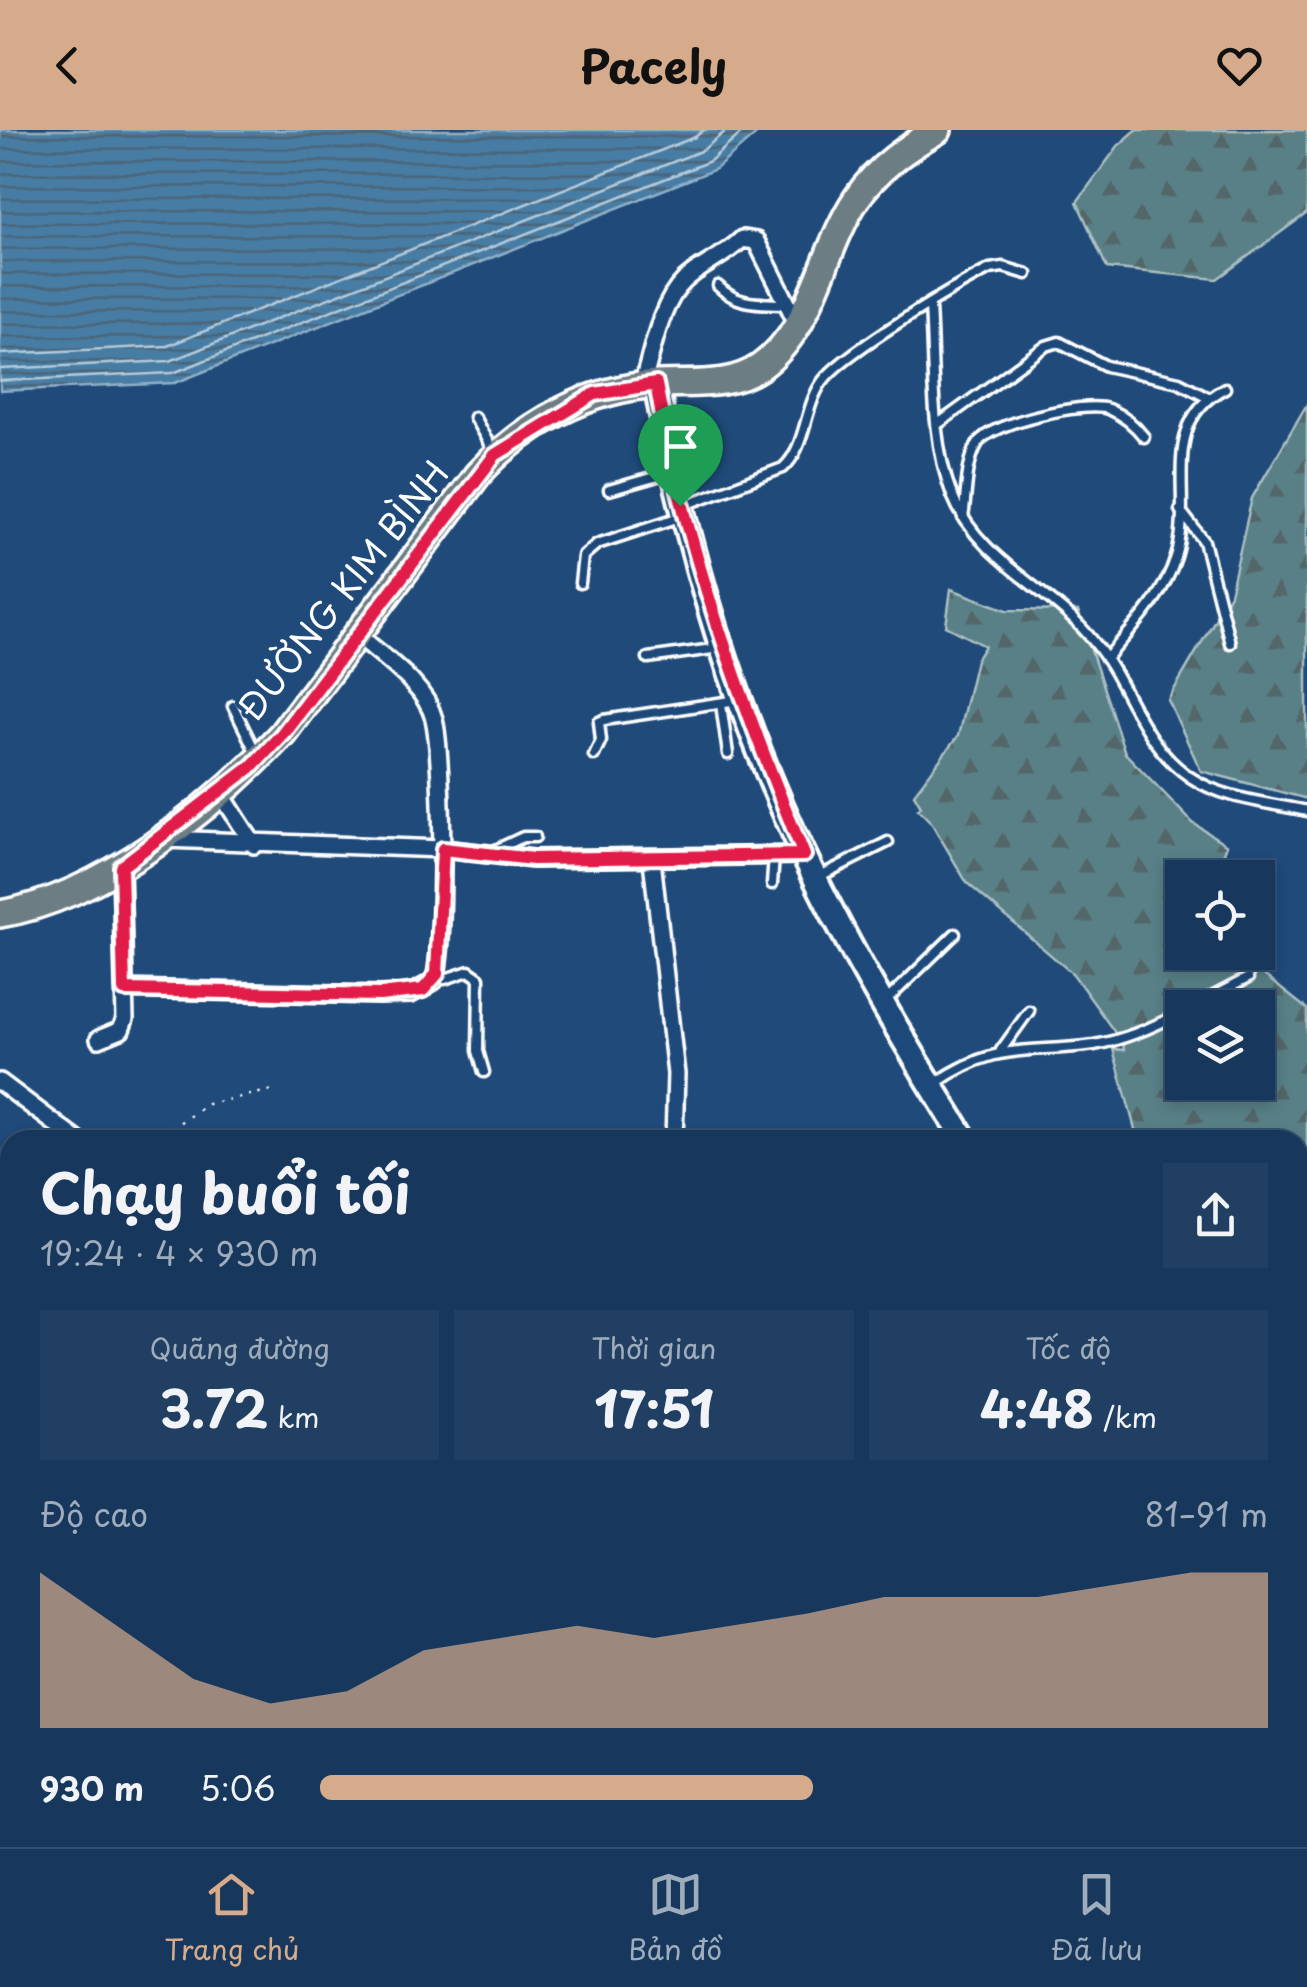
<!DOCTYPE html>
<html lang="vi">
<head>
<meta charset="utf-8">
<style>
  :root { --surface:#17385c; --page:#203f62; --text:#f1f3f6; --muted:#9eacbb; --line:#365272; --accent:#d6ab8b }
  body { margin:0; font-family:"Playpen Sans",sans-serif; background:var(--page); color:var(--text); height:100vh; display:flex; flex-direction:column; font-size:38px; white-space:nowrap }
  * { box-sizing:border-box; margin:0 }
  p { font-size:32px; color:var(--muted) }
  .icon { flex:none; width:55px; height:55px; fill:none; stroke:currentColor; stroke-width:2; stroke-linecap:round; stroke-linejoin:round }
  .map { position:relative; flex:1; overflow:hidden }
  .details { position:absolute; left:0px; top:1000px; width:1308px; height:718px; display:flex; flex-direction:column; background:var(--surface); border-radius:30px 30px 0 0; box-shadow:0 5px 15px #0003,0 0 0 2px var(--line) }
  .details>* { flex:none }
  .buttons { position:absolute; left:1165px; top:730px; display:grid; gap:20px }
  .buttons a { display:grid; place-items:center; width:110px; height:110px; border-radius:0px; background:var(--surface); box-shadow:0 5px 15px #0003,0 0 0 2px var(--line); font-size:50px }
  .pin { position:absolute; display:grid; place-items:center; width:85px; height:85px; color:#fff; margin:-102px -42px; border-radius:50% 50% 50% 0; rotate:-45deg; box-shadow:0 0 10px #0007 }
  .pin .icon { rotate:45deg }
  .round { display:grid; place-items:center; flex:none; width:105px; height:105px; border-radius:0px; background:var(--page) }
  .headline { display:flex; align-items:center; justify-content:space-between; height:170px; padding:0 40px }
  h1 { font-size:55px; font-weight:700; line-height:75px }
  .stats { display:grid; grid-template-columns:repeat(3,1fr); gap:15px; height:170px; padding:10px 40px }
  .stats div { display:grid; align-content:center; border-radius:0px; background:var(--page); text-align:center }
  .stats b { font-size:50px; font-weight:700 }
  .stats small { font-size:28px; font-weight:400 }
  .stats p { font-size:28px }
  .chart { height:280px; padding:20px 40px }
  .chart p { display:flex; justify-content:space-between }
  .chart svg { width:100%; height:180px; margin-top:10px; fill:var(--accent); opacity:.7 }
  ul { padding:0 40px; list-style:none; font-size:32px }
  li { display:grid; grid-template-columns:160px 120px 1fr; align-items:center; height:75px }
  li i { height:25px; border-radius:12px; background:var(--accent) }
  header { display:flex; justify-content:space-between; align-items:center; height:130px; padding:0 40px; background:var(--accent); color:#111; font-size:45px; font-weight:700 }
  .tab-bar { display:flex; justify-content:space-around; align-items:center; height:140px; border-top:2px solid var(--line); background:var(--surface); font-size:28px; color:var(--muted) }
  .tab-bar a { display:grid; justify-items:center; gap:5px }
  .tab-bar .active { color:var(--accent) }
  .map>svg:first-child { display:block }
  .forest { fill:url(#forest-firs); stroke:#acc0c2; stroke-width:2.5; fill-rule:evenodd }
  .water { fill:url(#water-rules); stroke:#91b1c8; stroke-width:2.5 }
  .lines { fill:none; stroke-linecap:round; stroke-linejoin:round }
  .shore { stroke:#b5cbdb; stroke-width:2.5 }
  .lane-casing { stroke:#fff; stroke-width:15 }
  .street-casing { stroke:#fff; stroke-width:22 }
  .secondary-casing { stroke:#fff; stroke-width:30 }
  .primary-casing { stroke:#fff; stroke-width:32 }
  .path { stroke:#fff; stroke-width:2.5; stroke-dasharray:2.5 8; stroke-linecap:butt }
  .lane { stroke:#1f4a7a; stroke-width:8 }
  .street { stroke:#1f4a7a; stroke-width:15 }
  .secondary { stroke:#1f4a7a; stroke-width:22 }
  .primary { stroke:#6d7d84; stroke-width:25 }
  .route-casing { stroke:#fff; stroke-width:20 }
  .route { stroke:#e11d48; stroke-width:12 }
  .labels { text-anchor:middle; stroke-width:8; stroke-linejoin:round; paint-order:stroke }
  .street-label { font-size:35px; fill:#fff; stroke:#1f4a7a }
</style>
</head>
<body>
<header><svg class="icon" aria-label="back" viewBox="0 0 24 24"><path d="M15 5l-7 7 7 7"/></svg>Pacely<svg class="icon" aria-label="heart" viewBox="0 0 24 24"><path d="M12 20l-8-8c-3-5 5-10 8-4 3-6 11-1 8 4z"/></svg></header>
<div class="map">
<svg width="1307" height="1717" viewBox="0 0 1307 1717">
  <defs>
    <pattern id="forest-firs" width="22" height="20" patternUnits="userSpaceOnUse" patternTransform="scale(2.5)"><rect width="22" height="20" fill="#598086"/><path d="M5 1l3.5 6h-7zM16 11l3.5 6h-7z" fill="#526669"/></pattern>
    <pattern id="water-rules" width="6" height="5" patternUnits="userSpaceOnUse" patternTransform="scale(2.5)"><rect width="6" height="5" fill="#477da4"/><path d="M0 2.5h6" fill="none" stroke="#4a6478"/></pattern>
  </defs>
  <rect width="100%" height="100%" fill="#1f4a7a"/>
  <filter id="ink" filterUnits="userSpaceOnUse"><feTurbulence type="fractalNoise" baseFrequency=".01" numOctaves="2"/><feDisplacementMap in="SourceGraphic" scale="20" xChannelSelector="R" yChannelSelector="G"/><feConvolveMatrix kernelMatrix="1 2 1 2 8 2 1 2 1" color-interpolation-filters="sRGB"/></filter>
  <g filter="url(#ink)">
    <!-- forest -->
    <path class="forest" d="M1136 0H1307V83L1217 149 1107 138 1077 72 1118 16Z
      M1307 274V669L1201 641 1168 570 1230 464 1252 368Z
      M951 459 1007 480 1078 481 1125 623 1193 693 1227 715 1215 747 1182 748V822L1236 823 1307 879V1394L1298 1377V1010H1138L1113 919 1124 920 1123 914 1073 844 967 753 931 692 918 679 921 676 914 664 958 606 976 530 985 516 946 496ZM1182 878H1258V952H1182Z"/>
    <!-- water -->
    <path class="water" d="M0 0H761L716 39 175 253 0 261Z"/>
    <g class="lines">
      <!-- shore -->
      <path class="shore" d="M0 224 167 216 695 7 704 0
        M0 239 170 231 703 20 727 0
        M0 251 173 243 710 31 745 0"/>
      <defs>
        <path id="lane" d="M718 156C738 176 759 173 786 174
          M930 177C934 238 930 308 952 365 979 433 1052 458 1094 512 1130 556 1140 613 1190 647 1222 669 1270 673 1307 681
          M474 287 493 321
          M938 294 1046 216 1059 212 1106 236 1179 252 1208 267
          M609 360 672 342
          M685 375 783 338C808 316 803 273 826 247 851 219 954 157 990 139L1003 137 1027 144
          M1180 380 1204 411 1230 513
          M963 388C967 365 965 334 978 313 991 292 1085 271 1108 279 1122 285 1135 295 1144 307
          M580 453 583 426 597 414 683 386
          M648 528 720 518
          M1106 529C1133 497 1163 468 1176 427 1195 368 1156 293 1225 258
          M721 574 728 624
          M233 576 257 625
          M594 625 601 610 599 592 604 590 738 570
          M491 722 523 707H535
          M816 748 888 712
          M772 754 774 726
          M437 844 445 849 469 841 479 848 478 921 484 942
          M886 871 955 804
          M1191 878 1248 848
          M1001 920 1029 881
          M936 953C997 911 1026 924 1094 915 1123 910 1156 896 1182 882"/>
        <path id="street" d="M642 256C652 224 659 175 684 151 702 134 724 127 742 109L756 111 798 195
          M220 662 254 715
          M164 709 443 719 533 729 804 725
          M652 730 676 944 674 1010
          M124 859 380 865 411 864 434 851C446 822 443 623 434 589 425 554 382 527 357 504
          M99 909 121 900 125 889 121 737
          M0 952 77 1010
          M232 1708V1717"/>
        <path id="secondary" d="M656 254C685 415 734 577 804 725 850 823 908 918 965 1010
          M1164 1717 1165 1708"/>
        <path id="primary" d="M0 784C103 767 212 678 282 604L478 344C524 293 589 259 657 254 691 252 730 258 760 237 815 198 821 121 857 68 877 38 908 17 938 0"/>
      </defs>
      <!-- lane casing -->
      <use href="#lane" class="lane-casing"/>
      <!-- street casing -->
      <use href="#street" class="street-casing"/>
      <!-- secondary casing -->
      <use href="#secondary" class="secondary-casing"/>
      <!-- primary casing -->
      <use href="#primary" class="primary-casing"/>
      <!-- path -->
      <path class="path" d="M155 1010 208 974 273 960"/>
      <!-- lane -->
      <use href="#lane" class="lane"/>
      <!-- street -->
      <use href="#street" class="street"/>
      <!-- secondary -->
      <use href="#secondary" class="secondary"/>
      <!-- primary -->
      <use href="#primary" class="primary"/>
    </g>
  </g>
  <g class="lines" filter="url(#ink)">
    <defs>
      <path id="route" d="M656 254C685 418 741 572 804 725L533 729 443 719 437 844 423 860 380 865 124 860 121 737 251 637 282 604 495 325 595 264Z"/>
    </defs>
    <!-- route casing -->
    <use href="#route" class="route-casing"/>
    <!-- route -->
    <use href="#route" class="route"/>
  </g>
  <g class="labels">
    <!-- street labels -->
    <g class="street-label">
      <text transform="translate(344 461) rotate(-52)" y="12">ĐƯỜNG KIM BÌNH</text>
    </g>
  </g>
</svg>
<div class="buttons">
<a><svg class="icon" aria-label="locate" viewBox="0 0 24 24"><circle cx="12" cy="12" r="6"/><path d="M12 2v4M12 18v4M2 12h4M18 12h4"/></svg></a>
<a><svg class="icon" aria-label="layers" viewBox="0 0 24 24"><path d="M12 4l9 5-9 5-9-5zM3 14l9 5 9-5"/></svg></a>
</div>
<div class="pin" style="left:680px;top:376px;background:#1e9e55"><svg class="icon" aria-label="arrive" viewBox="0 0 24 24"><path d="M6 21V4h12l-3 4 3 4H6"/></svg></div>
<section class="details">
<div class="headline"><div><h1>Chạy buổi tối</h1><p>19:24 · 4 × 930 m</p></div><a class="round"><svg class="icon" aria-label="share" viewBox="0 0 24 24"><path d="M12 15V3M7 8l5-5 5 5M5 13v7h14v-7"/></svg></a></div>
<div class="stats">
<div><p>Quãng đường</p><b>3.72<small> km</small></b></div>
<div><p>Thời gian</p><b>17:51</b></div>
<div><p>Tốc độ</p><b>4:48<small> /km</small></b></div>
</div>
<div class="chart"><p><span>Độ cao</span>81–91 m</p>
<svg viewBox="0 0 160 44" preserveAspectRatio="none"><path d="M0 44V6L10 19L20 32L30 38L40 35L50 25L60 22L70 19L80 22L90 19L100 16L110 12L120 12L130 12L140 9L150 6L160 6V44z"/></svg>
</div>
<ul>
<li><b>930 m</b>5:06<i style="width:52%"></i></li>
</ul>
</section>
</div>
<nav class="tab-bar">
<a class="active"><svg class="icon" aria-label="home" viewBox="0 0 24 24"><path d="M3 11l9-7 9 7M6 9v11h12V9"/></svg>Trang chủ</a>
<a><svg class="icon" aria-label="map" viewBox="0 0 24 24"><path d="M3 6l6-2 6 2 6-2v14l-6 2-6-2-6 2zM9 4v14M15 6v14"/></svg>Bản đồ</a>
<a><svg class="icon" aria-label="saved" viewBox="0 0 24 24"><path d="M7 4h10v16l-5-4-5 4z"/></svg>Đã lưu</a>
</nav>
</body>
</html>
